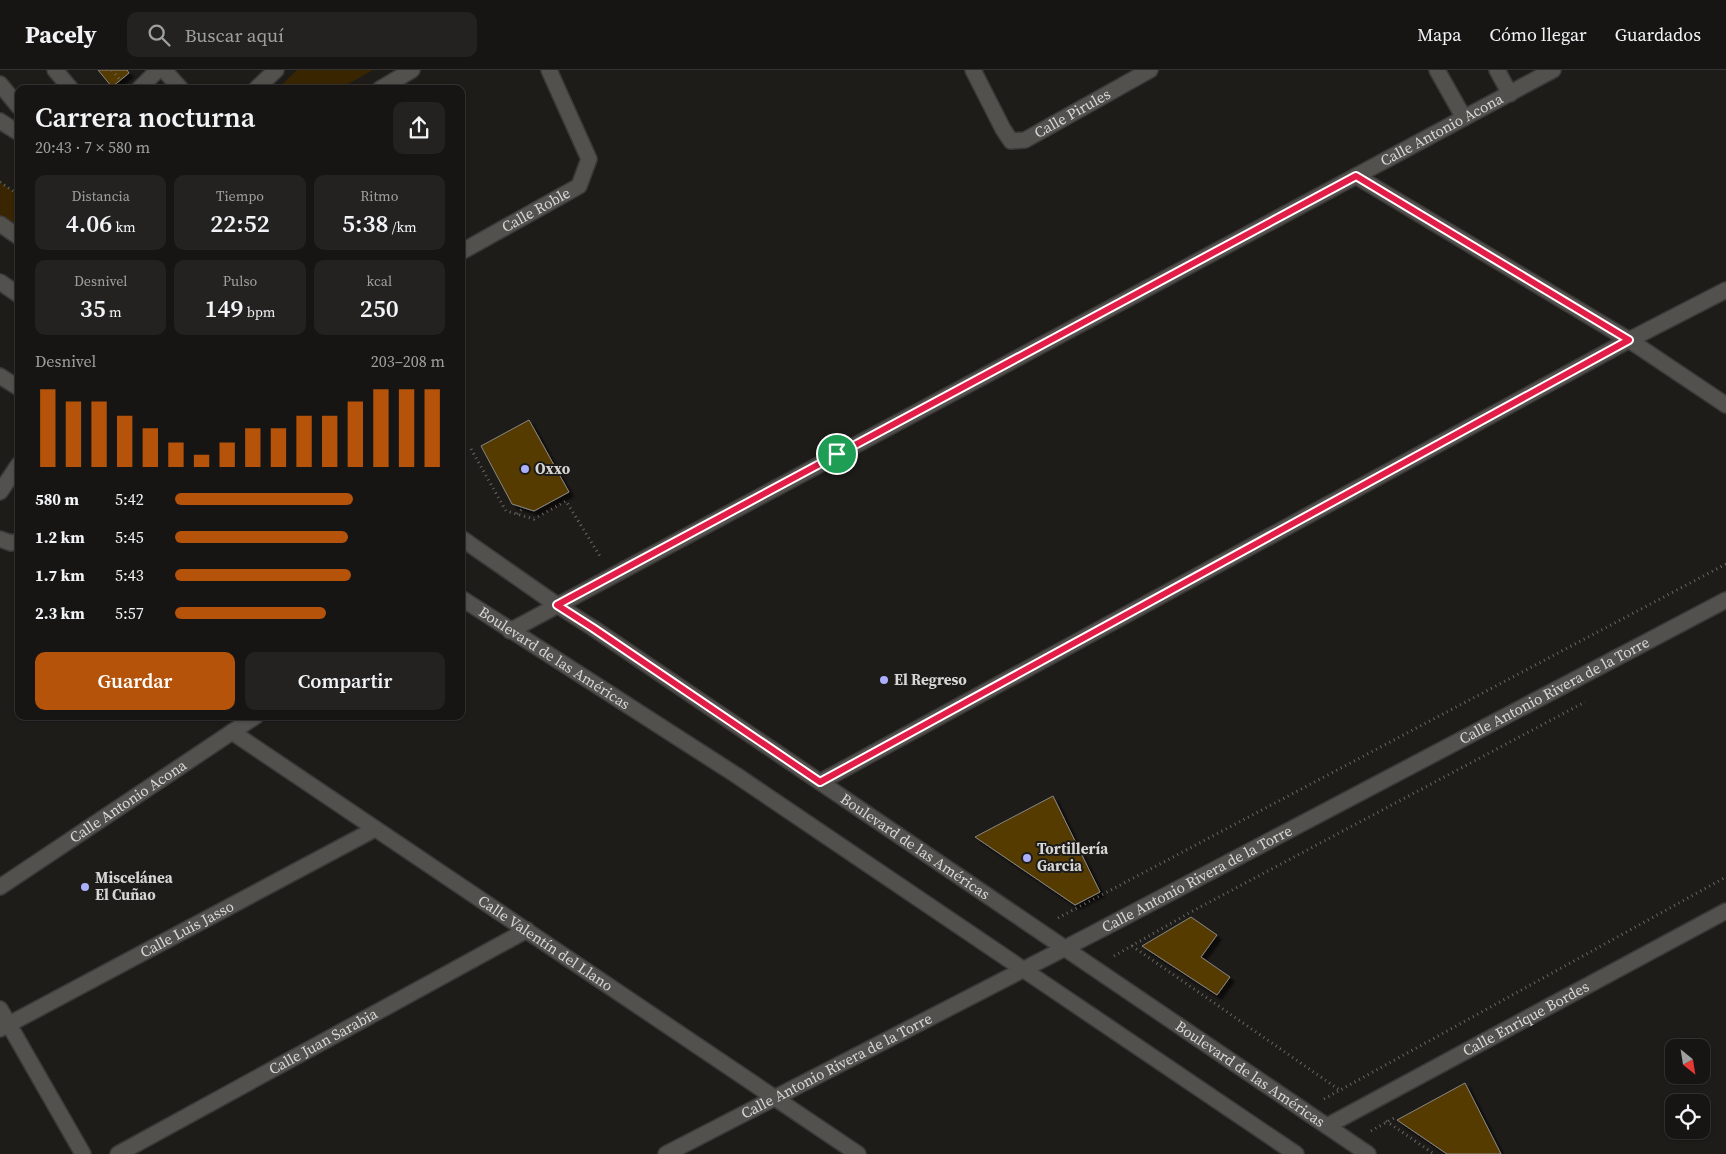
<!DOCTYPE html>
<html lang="es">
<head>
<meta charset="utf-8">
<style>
  :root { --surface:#161513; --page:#232221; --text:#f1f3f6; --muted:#9e9fa0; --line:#353433; --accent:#b45309 }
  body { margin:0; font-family:"Source Serif 4",serif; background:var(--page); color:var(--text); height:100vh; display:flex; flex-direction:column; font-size:19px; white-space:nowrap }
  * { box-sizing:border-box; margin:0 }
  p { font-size:16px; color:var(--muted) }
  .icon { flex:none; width:28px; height:28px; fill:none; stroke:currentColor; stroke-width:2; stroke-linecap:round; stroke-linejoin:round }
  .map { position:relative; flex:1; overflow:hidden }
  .sheet { position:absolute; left:15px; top:15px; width:450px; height:635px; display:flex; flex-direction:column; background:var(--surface); border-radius:10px; box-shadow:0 1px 4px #0004,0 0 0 1px var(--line) }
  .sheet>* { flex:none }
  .needle { width:32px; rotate:150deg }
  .buttons { position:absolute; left:1665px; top:969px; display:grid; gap:10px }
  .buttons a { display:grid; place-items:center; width:45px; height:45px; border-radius:10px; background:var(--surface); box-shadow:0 1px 4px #0004,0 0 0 1px var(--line); font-size:25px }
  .pin { position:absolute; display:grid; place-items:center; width:42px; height:42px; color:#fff; margin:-21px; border:2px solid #fff; border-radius:50%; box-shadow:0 1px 5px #0007 }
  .round { display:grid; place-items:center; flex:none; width:52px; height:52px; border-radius:10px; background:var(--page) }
  .head { display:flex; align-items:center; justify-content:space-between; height:85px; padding:0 20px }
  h1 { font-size:28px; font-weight:600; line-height:38px }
  .figures { display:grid; grid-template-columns:repeat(3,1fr); gap:8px; height:85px; padding:5px 20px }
  .figures div { display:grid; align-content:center; border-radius:10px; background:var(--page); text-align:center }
  .figures b { font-size:25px; font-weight:600 }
  .figures small { font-size:14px; font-weight:400 }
  .figures p { font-size:14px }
  .chart { height:140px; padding:10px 20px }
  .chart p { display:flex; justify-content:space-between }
  .chart svg { width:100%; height:90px; margin-top:5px; stroke:var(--accent); stroke-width:6 }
  .button { display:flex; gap:10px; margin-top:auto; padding:10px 20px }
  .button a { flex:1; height:58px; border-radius:10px; background:var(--accent); color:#fff; font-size:20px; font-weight:600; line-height:58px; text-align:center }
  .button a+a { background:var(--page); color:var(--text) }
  ul { padding:0 20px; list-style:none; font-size:16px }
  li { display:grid; grid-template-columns:80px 60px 1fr; align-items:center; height:38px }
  li i { height:12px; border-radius:6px; background:var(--accent) }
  header { display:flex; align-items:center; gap:30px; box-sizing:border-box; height:70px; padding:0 25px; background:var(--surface); border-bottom:1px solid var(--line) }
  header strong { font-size:24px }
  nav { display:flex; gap:28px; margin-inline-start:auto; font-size:18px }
  .search { width:350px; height:45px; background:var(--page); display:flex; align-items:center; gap:12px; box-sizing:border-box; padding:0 18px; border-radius:10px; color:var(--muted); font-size:19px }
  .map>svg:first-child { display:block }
  .green { fill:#392601 }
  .building { fill:#553b06; stroke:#898783; filter:url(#shadow) }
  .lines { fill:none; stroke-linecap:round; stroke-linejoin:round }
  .lane-casing { stroke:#3a3937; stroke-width:18 }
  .street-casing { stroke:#3a3937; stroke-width:18 }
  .secondary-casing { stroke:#3a3937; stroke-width:18 }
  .path { stroke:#686764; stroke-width:3; stroke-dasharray:1 4; stroke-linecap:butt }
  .lane { stroke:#53514e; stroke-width:15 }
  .street { stroke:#53514e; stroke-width:15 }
  .secondary { stroke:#53514e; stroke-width:15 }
  .route-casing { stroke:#fff; stroke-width:10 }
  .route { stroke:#e11d48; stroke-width:6 }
  .poi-dot { fill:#aab0fb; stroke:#1e1c19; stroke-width:2 }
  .labels { text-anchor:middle; stroke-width:4; stroke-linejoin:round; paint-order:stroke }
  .street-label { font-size:15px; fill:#d7d6d4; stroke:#1e1c19 }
  .poi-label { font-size:15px; font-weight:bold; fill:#d7d6d4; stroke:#1e1c19; text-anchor:start }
</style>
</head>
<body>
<header>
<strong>Pacely</strong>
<div class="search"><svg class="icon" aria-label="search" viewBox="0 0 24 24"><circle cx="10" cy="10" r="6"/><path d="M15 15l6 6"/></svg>Buscar aquí</div>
<nav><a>Mapa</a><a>Cómo llegar</a><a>Guardados</a></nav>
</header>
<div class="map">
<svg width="1726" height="1084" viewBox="0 0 1726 1084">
  <defs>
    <filter id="shadow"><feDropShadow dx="4.5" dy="4.5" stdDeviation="1" flood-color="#0009"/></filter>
  </defs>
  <rect width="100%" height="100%" fill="#1e1c19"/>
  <!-- green -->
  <path class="green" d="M297 0H373L339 19H278Z
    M0 112 19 125V167L0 154Z"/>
  <!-- building -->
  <path class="building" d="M98 0H127L129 3 112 17Z
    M529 350 569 422 534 441 512 434 481 376Z
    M1053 726 1100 822 1075 835 975 767Z
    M1191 847 1217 865 1201 887 1230 907 1217 925 1142 876Z
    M1465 1013 1501 1084H1447L1397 1050Z"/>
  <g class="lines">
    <defs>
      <path id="lane" d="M55 0 71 19
        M164 0 181 19
        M0 14 19 37
        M139 19 158 0
        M0 51 19 63
        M0 306 19 318
        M0 422 19 394
        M0 469 11 473 19 471"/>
      <g id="street">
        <path id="s1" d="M973 0 1003 59 1011 71 1025 70 1150 0"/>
        <path d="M1437 0 1464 48"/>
        <path d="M1497 0 1510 24"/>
        <path d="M1356 106 1629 270 1726 335"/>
        <path id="s2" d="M461 182 579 116 589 89 549 0"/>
        <path id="s3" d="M232 662 858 1084"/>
        <path d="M820 712 1629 270 1726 220"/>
        <path d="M0 939 83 1084"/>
        <path id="s4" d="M0 959 375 759"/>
        <path id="s5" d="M1327 1056 1726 841"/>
        <path id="s6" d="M118 1084 527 860"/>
        <path id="s7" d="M666 1084 1100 860 1726 530"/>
      </g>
      <g id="secondary">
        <path d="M256 19 276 0"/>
        <path d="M380 19 412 0"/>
        <path d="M0 154 19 167"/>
        <path d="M0 212 19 225"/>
        <path id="s8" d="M461 468 557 535 593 558 1368 1084"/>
        <path id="s9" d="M461 528 736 705 1296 1084"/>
        <path id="s10" d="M510 561 1553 0"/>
        <path id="s11" d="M0 817 256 646"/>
      </g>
    </defs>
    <!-- lane casing -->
    <use href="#lane" class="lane-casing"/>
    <!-- street casing -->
    <use href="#street" class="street-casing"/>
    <!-- secondary casing -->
    <use href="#secondary" class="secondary-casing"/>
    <!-- path -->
    <path class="path" d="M112 0 120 10
      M0 112 19 125
      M471 379 506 441 534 449 566 431 601 488
      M517 444 523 438
      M1058 848 1726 494
      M1132 876 1341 1021
      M1114 886 1189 843 1585 632
      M1324 1029 1726 807
      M1386 1051 1434 1084
      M1371 1061 1396 1047"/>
    <!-- lane -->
    <use href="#lane" class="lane"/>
    <!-- street -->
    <use href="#street" class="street"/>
    <!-- secondary -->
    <use href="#secondary" class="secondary"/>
  </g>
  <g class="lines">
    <defs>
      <path id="route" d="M1356 106 1629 270 820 712 593 558 557 535Z"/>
    </defs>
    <!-- route casing -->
    <use href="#route" class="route-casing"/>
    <!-- route -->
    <use href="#route" class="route"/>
  </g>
  <!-- markers -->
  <g class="poi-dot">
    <circle cx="525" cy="399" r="5"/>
    <circle cx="884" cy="610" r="5"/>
    <circle cx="1027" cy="788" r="5"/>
    <circle cx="85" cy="817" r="5"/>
  </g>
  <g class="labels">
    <!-- street labels -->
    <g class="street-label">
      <text dy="5" stroke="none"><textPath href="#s1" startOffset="149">Calle Pirules</textPath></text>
      <text dy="5" stroke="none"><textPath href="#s10" startOffset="1058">Calle Antonio Acona</textPath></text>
      <text dy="5" stroke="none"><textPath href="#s2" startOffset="86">Calle Roble</textPath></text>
      <text dy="5" stroke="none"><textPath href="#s9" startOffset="111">Boulevard de las Américas</textPath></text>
      <text dy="5" stroke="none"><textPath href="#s7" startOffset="1002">Calle Antonio Rivera de la Torre</textPath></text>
      <text dy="5" stroke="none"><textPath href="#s11" startOffset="154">Calle Antonio Acona</textPath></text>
      <text dy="5" stroke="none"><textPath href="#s8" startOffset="549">Boulevard de las Américas</textPath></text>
      <text dy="5" stroke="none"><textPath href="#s7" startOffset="598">Calle Antonio Rivera de la Torre</textPath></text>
      <text dy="5" stroke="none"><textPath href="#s4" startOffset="212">Calle Luis Jasso</textPath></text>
      <text dy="5" stroke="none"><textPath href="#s3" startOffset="378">Calle Valentín del Llano</textPath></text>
      <text dy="5" stroke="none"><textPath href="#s5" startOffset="226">Calle Enrique Bordes</textPath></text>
      <text dy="5" stroke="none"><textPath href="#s6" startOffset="234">Calle Juan Sarabia</textPath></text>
      <text dy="5" stroke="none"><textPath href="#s7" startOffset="192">Calle Antonio Rivera de la Torre</textPath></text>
      <text dy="5" stroke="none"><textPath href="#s8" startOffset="954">Boulevard de las Américas</textPath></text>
    </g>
    <!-- poi labels -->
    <g class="poi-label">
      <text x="535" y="404">Oxxo</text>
      <text x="894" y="615">El Regreso</text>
      <text x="1037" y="784">Tortillería<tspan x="1037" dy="17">Garcia</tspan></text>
      <text x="95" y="813">Miscelánea<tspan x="95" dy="17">El Cuñao</tspan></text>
    </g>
  </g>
</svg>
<div class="buttons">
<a><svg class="needle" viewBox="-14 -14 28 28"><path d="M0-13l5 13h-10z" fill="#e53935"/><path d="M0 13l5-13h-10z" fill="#9e9fa0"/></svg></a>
<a><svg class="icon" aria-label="locate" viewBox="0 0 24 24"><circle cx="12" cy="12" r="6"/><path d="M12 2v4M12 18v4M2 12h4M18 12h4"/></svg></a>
</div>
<div class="pin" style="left:837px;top:384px;background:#1e9e55"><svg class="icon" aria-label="arrive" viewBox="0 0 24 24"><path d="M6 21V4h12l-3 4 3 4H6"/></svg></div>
<section class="sheet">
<div class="head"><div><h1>Carrera nocturna</h1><p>20:43 · 7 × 580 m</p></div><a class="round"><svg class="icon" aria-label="share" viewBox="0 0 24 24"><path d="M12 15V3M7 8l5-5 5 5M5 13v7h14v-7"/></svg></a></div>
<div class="figures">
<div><p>Distancia</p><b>4.06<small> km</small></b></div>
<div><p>Tiempo</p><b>22:52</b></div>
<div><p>Ritmo</p><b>5:38<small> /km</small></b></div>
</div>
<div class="figures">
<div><p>Desnivel</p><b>35<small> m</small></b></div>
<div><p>Pulso</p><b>149<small> bpm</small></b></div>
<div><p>kcal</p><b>250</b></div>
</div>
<div class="chart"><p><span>Desnivel</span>203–208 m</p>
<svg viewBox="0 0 160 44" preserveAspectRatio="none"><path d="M5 44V6M15 44V12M25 44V12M35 44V19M45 44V25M55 44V32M65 44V38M75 44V32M85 44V25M95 44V25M105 44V19M115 44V19M125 44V12M135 44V6M145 44V6M155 44V6"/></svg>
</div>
<ul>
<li><b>580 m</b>5:42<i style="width:66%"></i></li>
<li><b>1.2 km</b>5:45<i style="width:64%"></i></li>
<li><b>1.7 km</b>5:43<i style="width:65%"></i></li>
<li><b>2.3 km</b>5:57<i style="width:56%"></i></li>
</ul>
<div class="button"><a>Guardar</a><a>Compartir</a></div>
</section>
</div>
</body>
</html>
